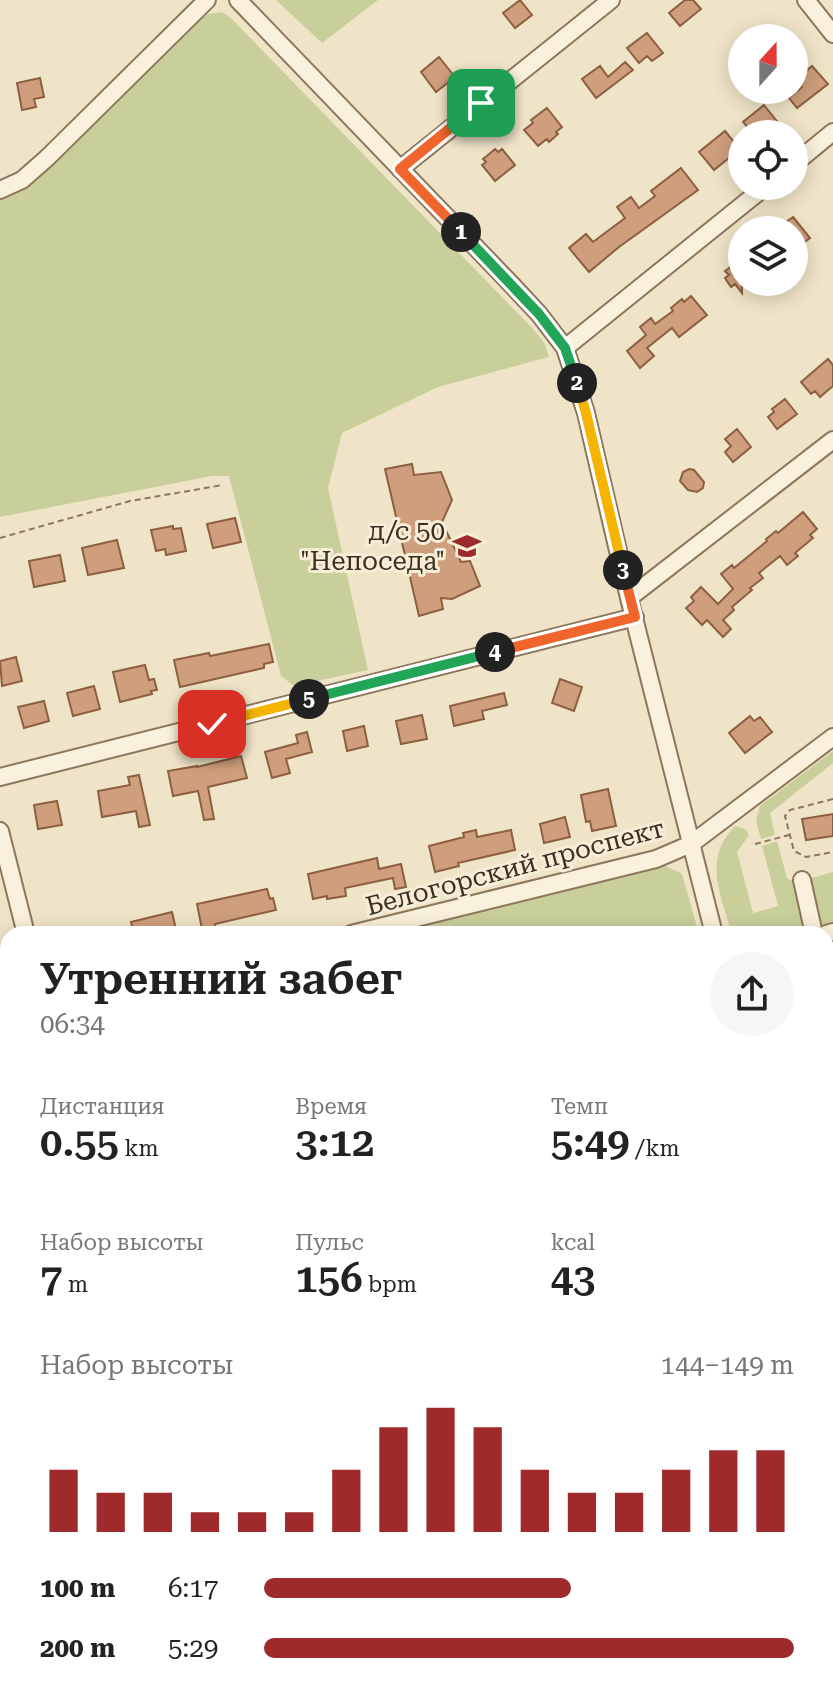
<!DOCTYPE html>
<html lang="ru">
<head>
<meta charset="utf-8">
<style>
  :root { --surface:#fff; --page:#f6f6f6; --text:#222; --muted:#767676; --accent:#9e2a2b }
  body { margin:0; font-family:"Roboto Serif",serif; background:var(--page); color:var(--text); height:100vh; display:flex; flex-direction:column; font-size:30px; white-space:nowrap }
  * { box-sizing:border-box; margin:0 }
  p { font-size:26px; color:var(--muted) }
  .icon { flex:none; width:44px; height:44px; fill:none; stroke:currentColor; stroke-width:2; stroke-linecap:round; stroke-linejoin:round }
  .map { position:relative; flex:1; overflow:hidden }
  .sheet { position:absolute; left:0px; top:926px; width:834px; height:768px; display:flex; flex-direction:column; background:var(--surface); border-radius:24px 24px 0 0; box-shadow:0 4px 20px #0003 }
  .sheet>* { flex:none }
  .needle { width:52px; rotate:21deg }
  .controls { position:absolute; left:728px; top:24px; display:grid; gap:16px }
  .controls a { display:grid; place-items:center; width:80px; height:80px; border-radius:50%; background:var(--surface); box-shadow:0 4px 20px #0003; font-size:40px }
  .pin { position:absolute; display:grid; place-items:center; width:68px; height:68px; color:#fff; margin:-34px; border-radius:16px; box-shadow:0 4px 12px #0006 }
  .km { position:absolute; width:40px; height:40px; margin:-20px; border-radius:50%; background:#222; color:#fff; font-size:22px; line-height:40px; text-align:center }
  .round { display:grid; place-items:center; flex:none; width:84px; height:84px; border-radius:42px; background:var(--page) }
  .summary { display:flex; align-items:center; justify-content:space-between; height:136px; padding:0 40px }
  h1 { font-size:44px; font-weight:600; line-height:60px }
  .metrics { display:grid; grid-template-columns:repeat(3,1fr); gap:12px; height:136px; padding:8px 40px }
  .metrics div { display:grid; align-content:center }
  .metrics b { font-size:40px; font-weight:600 }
  .metrics small { font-size:22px; font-weight:400 }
  .metrics p { font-size:22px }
  .chart { height:224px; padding:16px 40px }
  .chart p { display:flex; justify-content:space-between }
  .chart svg { width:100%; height:144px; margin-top:8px; stroke:var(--accent); stroke-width:6 }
  ul { padding:0 40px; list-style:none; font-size:26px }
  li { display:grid; grid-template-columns:128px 96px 1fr; align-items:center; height:60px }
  li i { height:20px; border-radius:10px; background:var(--accent) }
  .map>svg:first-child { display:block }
  .green { fill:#c9cf9b }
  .building { fill:#cf9f7d; stroke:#8d5f41; stroke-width:2 }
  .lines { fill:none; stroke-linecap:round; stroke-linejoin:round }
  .minor-casing { stroke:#8d765c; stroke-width:20 }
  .path { stroke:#8d765c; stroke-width:2; stroke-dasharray:6 4; stroke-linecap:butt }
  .minor { stroke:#faf1dc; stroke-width:16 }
  .split-1-casing { stroke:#fff; stroke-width:16 }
  .split-2-casing { stroke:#fff; stroke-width:16 }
  .split-3-casing { stroke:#fff; stroke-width:16 }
  .split-4-casing { stroke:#fff; stroke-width:16 }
  .split-5-casing { stroke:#fff; stroke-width:16 }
  .split-6-casing { stroke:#fff; stroke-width:16 }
  .split-1 { stroke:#f0652b; stroke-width:10 }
  .split-2 { stroke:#22a559; stroke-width:10 }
  .split-3 { stroke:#f5b400; stroke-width:10 }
  .split-4 { stroke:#f0652b; stroke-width:10 }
  .split-5 { stroke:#22a559; stroke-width:10 }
  .split-6 { stroke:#f5b400; stroke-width:10 }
  .labels { text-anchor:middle; stroke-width:6; stroke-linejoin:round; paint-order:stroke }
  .poi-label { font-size:26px; fill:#3d2e20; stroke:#f7eed8; text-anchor:end }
  .street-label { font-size:26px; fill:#3d2e20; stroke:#f7eed8 }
</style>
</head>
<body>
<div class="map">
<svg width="833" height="1694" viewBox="0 0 833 1694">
  <rect width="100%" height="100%" fill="#f0e4c8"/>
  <!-- green -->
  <path class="green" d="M276 0H378L322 43Z
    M222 12 231 18 533 329 545 344 549 357 438 387 342 433 328 488 368 670 294 686 281 676 229 476H212L0 517V199L26 188 196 23 208 14Z
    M833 751V763L770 813 775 835 761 839 756 821 760 806Z
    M735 826 745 829 749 835 737 852 753 913 778 906 762 846 777 841 787 878 794 882 806 923 800 934H732C721 895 702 860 735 826Z
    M662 864 682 874 699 934H373Z
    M833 872V927C827 928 823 925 818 921L808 879Z
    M8 1023V1127L0 1129V1025Z"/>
  <!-- building -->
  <path class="building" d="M520 0 532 15 515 28 503 13Z
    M685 0H693L701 9 680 26 669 13Z
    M647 33 663 53 652 61 647 56 639 63 627 48Z
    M439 57 455 77 436 92 421 72Z
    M625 62 633 70 596 98 582 79 600 66 608 77Z
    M812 66 828 84 797 108 789 98 802 87 796 80Z
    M40 78 44 97 34 99 36 107 22 110 17 83Z
    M764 105 780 125 769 134H753L743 122Z
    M547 108 562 127 556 132 558 134 549 142 547 139 538 146 524 130 533 123 531 120Z
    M725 131 740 149 714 170 699 152Z
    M495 149 498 152 502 149 515 165 495 181 482 165 486 162 483 159Z
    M681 168 698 190 619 247 589 272 569 248 586 234 593 242 625 218 617 207 631 197 639 208 655 196 651 191Z
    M793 217 810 238 794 250V230H775Z
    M742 258V293L735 284 731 287 725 278 729 275 725 271Z
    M691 296 707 315 679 337 672 328 647 348 654 356 640 368 627 351 646 335 640 327 651 318 655 324 673 311 671 308 682 299 684 302Z
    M828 359 833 365V386L820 397 815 391 811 394 801 382Z
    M785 399 797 414 777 429 768 417 774 412 772 409Z
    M737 429 751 447 733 462 725 452 731 446 725 439Z
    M412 464 414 475 441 472 452 500 442 522 461 562 470 561 480 586 452 599 441 598 443 609 419 616 385 469Z
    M689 469 694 470 704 482 703 488 697 492 688 490 680 481 683 472Z
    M803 512 817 529 810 535 813 538 795 553 798 556 787 565 780 556 759 573 763 578 750 588 752 590 732 607 734 610 723 620 731 629 723 637 707 620 702 625 686 608 694 601 691 597 701 587 718 604 733 589 721 574 732 565 734 568 767 541 766 539 776 531 778 533Z
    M235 518 241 542 213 548 207 524Z
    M173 526V529L181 528 186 551 166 555 165 549 156 551 151 530Z
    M117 540 124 568 88 575 82 548Z
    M60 555 65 581 34 587 29 561Z
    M269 644 273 662 264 664V668L180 687 174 660 209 653 210 656Z
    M16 657 22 681 2 686 0 661Z
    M145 665 149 680 154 679 157 690 151 691 152 694 120 702 113 672Z
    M560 679 582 687 574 711 552 703Z
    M94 686 100 709 73 716 67 693Z
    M504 693 507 705 482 711 484 719 454 726 450 706Z
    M44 701 49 721 24 728 18 707Z
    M422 715 427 739 401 744 396 721Z
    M750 716 754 721 760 717 772 732 745 753 729 733Z
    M364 726 368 746 347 751 343 731Z
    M307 732 312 752 286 759 290 773 272 778 265 752 298 743 296 735Z
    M241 756 247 778 208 787 214 819 204 820 198 791 173 796 168 771 197 766V767Z
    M139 775 150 825 139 827 136 811 102 817 98 791 130 785 128 777Z
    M608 789 616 826 592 831 590 821 586 822 581 795Z
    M57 801 62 825 38 829 34 805Z
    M833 814V836L806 840 802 819Z
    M565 817 570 837 544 843 540 824Z
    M476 830 477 837 511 830 515 850 458 863 459 866 435 872 429 846 464 837 463 833Z
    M377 858 379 869 401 864 406 887 395 889 393 878 345 888 346 896 327 899V896L313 899 308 874Z
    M267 889 270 899 273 898 276 910 215 924V927L202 929 197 904Z
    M172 912 177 934H134L131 922Z"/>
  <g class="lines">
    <defs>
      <path id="minor" d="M238 0 512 285 539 314 565 348 576 382 586 413 629 598 714 934
        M806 0 833 34
        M794 164 833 132
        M400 169 611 0
        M0 190 22 180 47 158 207 0
        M565 348 766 186
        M629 598 833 440
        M0 777 635 617
        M0 831 26 934
        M802 880 814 934
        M351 934 656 859 691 844 833 737
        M826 934 833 932
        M0 1020 8 1018
        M0 1136 8 1134
        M826 1182 833 1180
        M826 1368 833 1394
        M0 1383 8 1381
        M826 1423 833 1421
        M0 1628 8 1626
        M826 1673 833 1671
        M373 1686 375 1694
        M742 1694 774 1686"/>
    </defs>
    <!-- minor casing -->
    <use href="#minor" class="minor-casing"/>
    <!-- path -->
    <path class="path" d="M0 538 130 501 223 485
      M833 799 790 810 785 816 794 851 806 857 833 852
      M755 844 789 835"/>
    <!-- minor -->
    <use href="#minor" class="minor"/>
  </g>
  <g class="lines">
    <defs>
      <path id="split-1" d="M461 232 400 169 481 103"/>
      <path id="split-2" d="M461 232 539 314 565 348 577 383"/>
      <path id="split-3" d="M577 383 586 413 623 570"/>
      <path id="split-4" d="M495 652 635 617 623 570"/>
      <path id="split-5" d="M309 699 495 652"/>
      <path id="split-6" d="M212 724 309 699"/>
    </defs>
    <!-- split-1 casing -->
    <use href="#split-1" class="split-1-casing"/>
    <!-- split-2 casing -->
    <use href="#split-2" class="split-2-casing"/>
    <!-- split-3 casing -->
    <use href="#split-3" class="split-3-casing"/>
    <!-- split-4 casing -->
    <use href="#split-4" class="split-4-casing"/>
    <!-- split-5 casing -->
    <use href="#split-5" class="split-5-casing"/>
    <!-- split-6 casing -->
    <use href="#split-6" class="split-6-casing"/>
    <!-- split-1 -->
    <use href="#split-1" class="split-1"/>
    <!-- split-2 -->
    <use href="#split-2" class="split-2"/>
    <!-- split-3 -->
    <use href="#split-3" class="split-3"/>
    <!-- split-4 -->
    <use href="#split-4" class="split-4"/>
    <!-- split-5 -->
    <use href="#split-5" class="split-5"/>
    <!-- split-6 -->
    <use href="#split-6" class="split-6"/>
  </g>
  <!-- icons -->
  <defs>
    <symbol id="school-bare" viewBox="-9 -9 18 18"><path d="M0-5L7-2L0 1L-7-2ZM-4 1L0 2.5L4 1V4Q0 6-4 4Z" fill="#9e2a2b" stroke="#f7eed8" stroke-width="2.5" paint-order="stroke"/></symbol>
  </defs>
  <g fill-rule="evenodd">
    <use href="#school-bare" x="447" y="526" width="40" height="40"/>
  </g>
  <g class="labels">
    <!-- poi labels -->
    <g class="poi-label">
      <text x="445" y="540">д/с 50<tspan x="445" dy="30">"Непоседа"</tspan></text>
    </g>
    <!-- street labels -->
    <g class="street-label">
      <text transform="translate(515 867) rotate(-15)" y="9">Белогорский проспект</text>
    </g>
  </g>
</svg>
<div class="controls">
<a><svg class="needle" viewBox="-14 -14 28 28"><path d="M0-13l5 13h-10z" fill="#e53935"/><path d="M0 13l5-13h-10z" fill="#767676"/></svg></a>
<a><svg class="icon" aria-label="locate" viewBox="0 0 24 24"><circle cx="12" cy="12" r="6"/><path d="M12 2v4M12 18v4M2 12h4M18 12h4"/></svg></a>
<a><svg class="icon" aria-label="layers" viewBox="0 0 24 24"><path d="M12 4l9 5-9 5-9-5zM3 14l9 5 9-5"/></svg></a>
</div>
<div class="pin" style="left:481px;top:103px;background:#1e9e55"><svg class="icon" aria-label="arrive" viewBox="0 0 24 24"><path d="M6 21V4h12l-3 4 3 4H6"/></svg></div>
<div class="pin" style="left:212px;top:724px;background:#d93025"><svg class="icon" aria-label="check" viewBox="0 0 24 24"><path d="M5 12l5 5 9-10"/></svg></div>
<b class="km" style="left:461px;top:232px">1</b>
<b class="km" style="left:577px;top:383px">2</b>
<b class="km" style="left:623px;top:570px">3</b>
<b class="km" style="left:495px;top:652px">4</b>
<b class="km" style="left:309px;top:699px">5</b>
<section class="sheet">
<div class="summary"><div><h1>Утренний забег</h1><p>06:34</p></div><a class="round"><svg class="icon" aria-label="share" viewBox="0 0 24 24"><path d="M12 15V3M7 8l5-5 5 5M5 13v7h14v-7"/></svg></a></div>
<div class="metrics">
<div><p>Дистанция</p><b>0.55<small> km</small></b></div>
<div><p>Время</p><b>3:12</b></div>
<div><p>Темп</p><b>5:49<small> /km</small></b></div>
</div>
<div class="metrics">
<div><p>Набор высоты</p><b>7<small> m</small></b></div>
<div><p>Пульс</p><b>156<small> bpm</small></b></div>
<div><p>kcal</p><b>43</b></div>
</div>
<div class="chart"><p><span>Набор высоты</span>144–149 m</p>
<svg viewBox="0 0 160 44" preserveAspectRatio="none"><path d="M5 44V25M15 44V32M25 44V32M35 44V38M45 44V38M55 44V38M65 44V25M75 44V12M85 44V6M95 44V12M105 44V25M115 44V32M125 44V32M135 44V25M145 44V19M155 44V19"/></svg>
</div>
<ul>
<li><b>100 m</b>6:17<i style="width:58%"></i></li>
<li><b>200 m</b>5:29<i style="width:100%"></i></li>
</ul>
</section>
</div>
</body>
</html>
